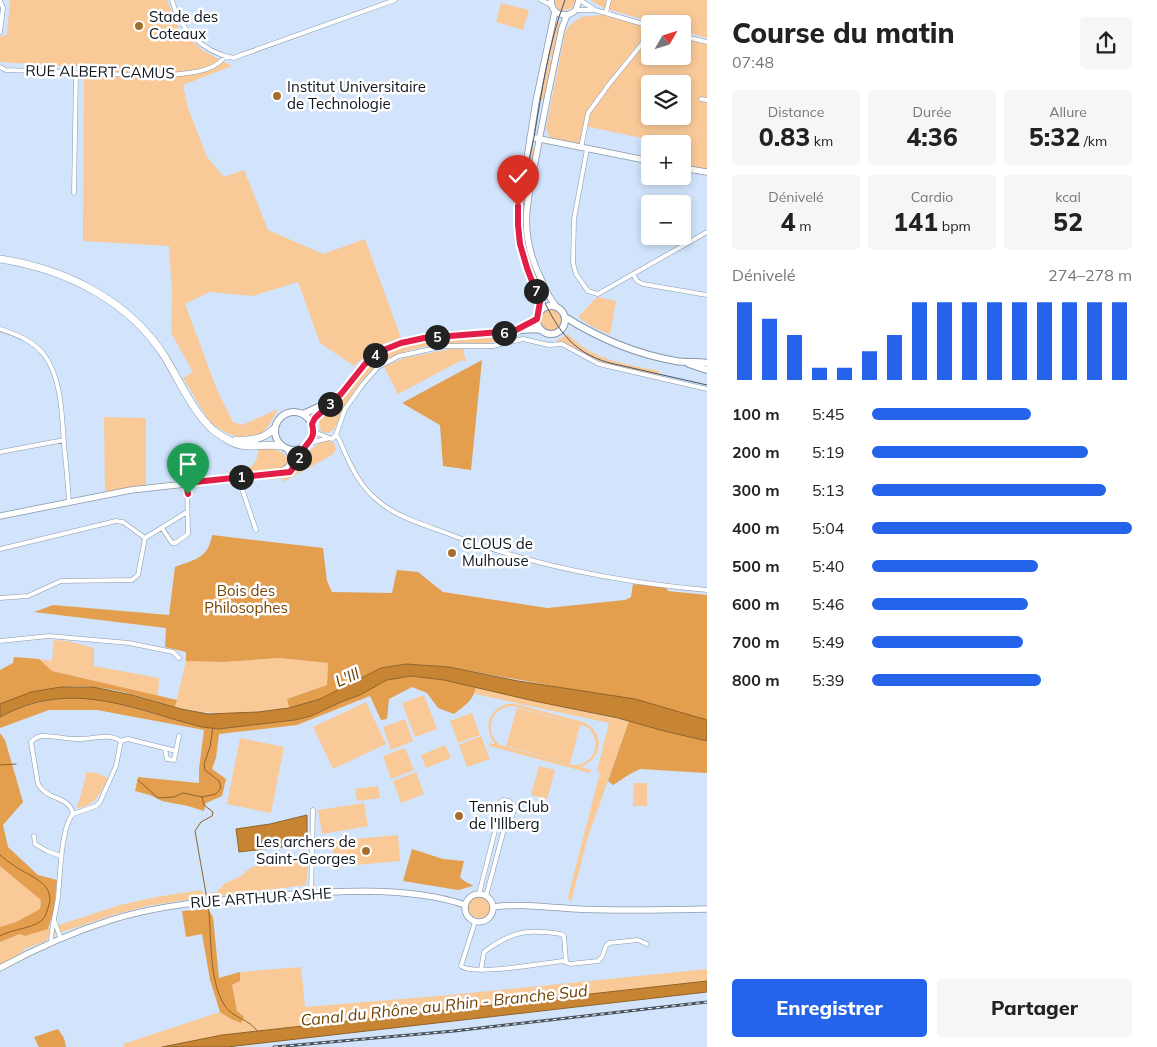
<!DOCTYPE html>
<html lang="fr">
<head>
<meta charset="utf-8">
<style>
  :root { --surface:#fff; --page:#f6f6f6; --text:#222; --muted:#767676; --accent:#2563eb }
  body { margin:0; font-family:Mulish,sans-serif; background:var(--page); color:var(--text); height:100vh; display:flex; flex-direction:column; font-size:19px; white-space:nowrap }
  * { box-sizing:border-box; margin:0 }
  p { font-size:16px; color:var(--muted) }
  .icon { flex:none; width:28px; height:28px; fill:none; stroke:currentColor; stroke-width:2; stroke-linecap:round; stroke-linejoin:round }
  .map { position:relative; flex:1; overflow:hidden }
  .drawer { display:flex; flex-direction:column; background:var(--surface); width:450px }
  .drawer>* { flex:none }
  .needle { width:32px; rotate:51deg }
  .buttons { position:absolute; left:641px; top:15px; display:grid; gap:10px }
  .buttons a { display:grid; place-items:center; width:50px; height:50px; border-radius:5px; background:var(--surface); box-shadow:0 2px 8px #0003; font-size:25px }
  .pin { position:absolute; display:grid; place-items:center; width:42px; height:42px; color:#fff; margin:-51px -21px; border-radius:50% 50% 50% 0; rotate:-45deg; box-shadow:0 0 5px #0007 }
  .pin .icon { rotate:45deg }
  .km { position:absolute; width:25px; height:25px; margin:-12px; border-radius:50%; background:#222; color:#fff; font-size:14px; line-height:25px; text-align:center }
  .round { display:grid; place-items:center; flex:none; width:52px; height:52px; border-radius:5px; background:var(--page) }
  .head { display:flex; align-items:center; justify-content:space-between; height:85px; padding:0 25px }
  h1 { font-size:28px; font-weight:800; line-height:38px }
  .stats { display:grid; grid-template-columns:repeat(3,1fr); gap:8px; height:85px; padding:5px 25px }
  .stats div { display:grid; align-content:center; border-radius:5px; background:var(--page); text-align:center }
  .stats b { font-size:25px; font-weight:800 }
  .stats small { font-size:14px; font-weight:400 }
  .stats p { font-size:14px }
  .chart { height:140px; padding:10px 25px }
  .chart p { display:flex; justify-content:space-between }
  .chart svg { width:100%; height:90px; margin-top:5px; stroke:var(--accent); stroke-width:6 }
  .cta { display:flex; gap:10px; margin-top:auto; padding:10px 25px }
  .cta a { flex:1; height:58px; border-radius:5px; background:var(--accent); color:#fff; font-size:20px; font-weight:800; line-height:58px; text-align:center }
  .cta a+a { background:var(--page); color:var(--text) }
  ul { padding:0 25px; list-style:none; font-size:16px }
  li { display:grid; grid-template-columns:80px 60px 1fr; align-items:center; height:38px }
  li i { height:12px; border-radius:6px; background:var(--accent) }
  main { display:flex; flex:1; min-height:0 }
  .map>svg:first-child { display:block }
  .green { fill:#f9c998; fill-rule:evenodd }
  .forest { fill:#e39e4e }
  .water { fill:#c78432; stroke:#90632b }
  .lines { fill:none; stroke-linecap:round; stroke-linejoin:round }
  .stream { stroke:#90632b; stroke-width:1 }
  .street-casing { stroke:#8899ae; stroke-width:5 }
  .secondary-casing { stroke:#8899ae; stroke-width:7 }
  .primary-casing { stroke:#8899ae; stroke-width:8 }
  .highway-casing { stroke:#8899ae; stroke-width:8 }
  .street { stroke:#fff; stroke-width:4 }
  .secondary { stroke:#fff; stroke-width:5.5 }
  .primary { stroke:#fff; stroke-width:6 }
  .highway { stroke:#fff; stroke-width:7 }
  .tram { stroke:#49535f; stroke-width:1 }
  .rail-casing { stroke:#49535f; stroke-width:3 }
  .rail { stroke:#fff; stroke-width:1; stroke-dasharray:4; stroke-linecap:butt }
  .route-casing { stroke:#fff; stroke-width:10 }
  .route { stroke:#e11d48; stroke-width:6 }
  .poi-dot { fill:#a76f2c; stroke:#fff; stroke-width:2 }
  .labels { text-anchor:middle; stroke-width:5; stroke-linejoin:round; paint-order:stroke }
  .poi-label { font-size:15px; fill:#0e151c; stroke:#fff; text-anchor:start }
  .street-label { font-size:15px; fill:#0e151c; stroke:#fff }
  .park-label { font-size:15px; fill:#754708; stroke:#fff }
  .water-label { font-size:16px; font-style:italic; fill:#6f4200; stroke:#fff }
</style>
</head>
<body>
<main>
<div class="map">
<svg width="707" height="1047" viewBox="0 0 707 1047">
  <rect width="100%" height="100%" fill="#d1e4fb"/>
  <!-- green -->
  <path class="green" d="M10 0H167L179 29 202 50 232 66 183 85 188 108 207 157 224 177 244 170 268 230 323 254 365 239 401 338 377 346 354 366 320 343 298 282 252 296 210 292 185 304 217 390 233 422 242 425 278 409C274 417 267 430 260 434 246 443 220 433 210 421 200 409 192 391 183 378L193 372 171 333 172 293 169 246 83 241 84 67 0 62V36L7 35Z
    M554 0H575V1L572 8 562 11 556 7Z
    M590 0H707V38L683 31 682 24H658L604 8Z
    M501 3 529 10 523 30 496 22Z
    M606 13 650 26V56H682L683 36 707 42V172L683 168 682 144H670L585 126 581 148 552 142 546 128 565 33 568 27 581 17 600 15ZM650 84H682V116H650Z
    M555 22 562 23 554 58 547 56Z
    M548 59 552 60 544 100H540Z
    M529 148 536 149 525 234 547 296 541 298 524 255 519 218Z
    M597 297 616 301 610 335 591 326 578 317Z
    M540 320a11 11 0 1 1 22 0a11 11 0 1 1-22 0Z
    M568 334C591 360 627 364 659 371L658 377C631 370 602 366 578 352 571 347 567 342 557 343L556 341Z
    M470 336 471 338H504C491 346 478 343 463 343 438 344 410 347 388 359 367 369 353 392 342 411 337 420 338 427 329 433L321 432 319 420 320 417C326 411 336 407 341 401 350 388 359 373 371 362 397 340 438 338 470 336Z
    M451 349H463L466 361 465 362 462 360 398 394 384 367 404 358Z
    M104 417 146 418V486L105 492Z
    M328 441 333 442 336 448 334 453 330 456 283 482V478L266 480 291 473 301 458 319 443Z
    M259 448C271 448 282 449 288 459L287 465 281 468 230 475 229 471 251 467 256 461Z
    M54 640 68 641 94 648V666L159 678 158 696 52 671 39 659 52 661Z
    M279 658 328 663 327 685 287 699 289 708C251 713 212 717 175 707L186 661 223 662Z
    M476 687 534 701 629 721 588 837 571 902 568 897 600 772 597 771 609 723 475 694Z
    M424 695 437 729 415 737 402 703Z
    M366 702 386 744 333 769 313 727Z
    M506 704H516L583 722C606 732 603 758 581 767L591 770 590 773 489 746 490 743 495 744C483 729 488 710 506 704ZM513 706 587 727C604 741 594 766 573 765L500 745C483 731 491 707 513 706Z
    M517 708 580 725 570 764 506 746Z
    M472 713 480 735 458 743 450 721Z
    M405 719 413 741 391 750 383 727Z
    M481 736 490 759 467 767 459 745Z
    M240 738 284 747 271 813 227 804Z
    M445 745 451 758 426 768 421 755Z
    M405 748 414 770 391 779 383 756Z
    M539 766 555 770 547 799 531 795Z
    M86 772 97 773 108 778C101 792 95 807 77 808L85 780Z
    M416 772 424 794 401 803 393 781Z
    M634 783H647V806H633Z
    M378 786 380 798 357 801 355 789Z
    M364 803 368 826 322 834 318 810Z
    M398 835 400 861 334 867 332 841Z
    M279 859 305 860 308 865 306 885 179 901 147 906 113 915 50 936 44 942 24 949V951L0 965V942L20 934 25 936 120 905 156 897 202 890 203 894 217 892 224 884 241 876 250 868Z
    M0 866 41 899 40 909 16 922 0 927Z
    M468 907a11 11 0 1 1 22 0a11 11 0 1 1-22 0Z
    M301 967 305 1007 450 995 707 969V982L178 1043 162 1047H124L123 1044 220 1012 231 1019 237 1011 232 985 240 981V972Z"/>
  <!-- forest -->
  <path class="forest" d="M482 360 471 470 443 466 440 425 402 403Z
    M212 535 323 548 327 581 332 592 392 593 397 570 418 572 443 592 547 608 625 600 631 597 633 584 666 587 668 591 707 595V720L575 690 449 667 406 664 381 668 320 699 289 708 287 699 327 685 328 663 279 658 223 662 186 661V652L165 647 166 628 34 612 53 605 169 615 175 567C195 559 208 559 212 535Z
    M14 657 39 659 52 671 177 700 175 707C149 700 121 689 93 687 61 683 30 693 0 704V670L13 663Z
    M411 676 444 680 476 687C474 700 464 706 454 714L438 708 427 693 412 687 389 699 387 719 381 720 370 696 297 725 219 734 216 758 212 769 226 779 222 796 206 803 204 811 188 806 162 801 150 795 135 791 138 777 199 783V769L204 730 97 710H49L0 728V717L17 708 50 700 79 697 104 700 202 727 218 729 295 720 311 716 341 702 360 695 387 679Z
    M629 721 664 731 707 741V773L640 769 630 774 613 785 608 781Z
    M0 733 5 740 23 802 3 825 8 847 38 875 57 880 54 910 48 929 25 936 20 934 0 942V927L16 922 40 909 41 900 0 866Z
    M412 849 443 859 464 861 460 877C466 884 469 882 473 886L458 890 403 881Z
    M208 909 213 917 219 978 240 972V981L232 985 237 1011 244 1017 241 1023 231 1019 220 1012 210 980 202 934 186 937 182 911Z
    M58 1029 64 1038 66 1047H39L34 1037Z"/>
  <!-- water -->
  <path class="water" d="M406 664 449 667 518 681 635 699 707 720V741L664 731 618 718 534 701 444 680 411 676 387 680 360 695 341 702 311 716 295 720 218 729 202 727C131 709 72 678 0 717V704L31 692 61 687H93L132 695 181 709 208 714 258 712 289 708 320 699 381 668Z
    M307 815V838L298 845 239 852 236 829 270 824Z
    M707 981V992L227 1047H162L222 1035Z"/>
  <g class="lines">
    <!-- stream -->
    <path class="stream" d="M0 765 16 764
      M138 780 158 798 174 797 183 793 202 797 216 794 221 788 219 781 205 770 204 764 210 747 213 727
      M202 797 204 805 213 812 212 816 201 822 195 831 207 899
      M0 855C5 859 10 863 16 867 31 877 57 884 48 908 47 912 45 918 41 921 30 929 12 929 0 936
      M208 903C212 933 208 981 225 1006 234 1019 250 1019 258 1032"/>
    <defs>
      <path id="street" d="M172 0C179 29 203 52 233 58L395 0
        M541 0 551 5
        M580 0 595 10 650 26
        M0 1 3 8 0 32
        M576 10H593
        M606 13 609 0
        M682 36 707 42
        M0 67 6 70C41 71 76 73 110 74 138 75 167 77 195 72 206 70 219 66 225 56
        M606 88 650 34
        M701 99 707 100
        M581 148 588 113 605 90
        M587 149 574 219 573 263 576 274 588 291 598 294 707 232
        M74 193 76 73
        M633 274 637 281 643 284 707 295
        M0 329C18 335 34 341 45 356 62 380 62 417 64 445 66 464 68 483 69 502
        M313 429 319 434 332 439 336 435 339 439C350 465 359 487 382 504 399 517 421 524 441 531 525 564 617 582 707 590
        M336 435 345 409 363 384 378 367 399 356 445 346H493L523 339 549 345 562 344 599 364 707 389
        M310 443 329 438
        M0 452 64 440
        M238 477 256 530
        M162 528 172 543H175L188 534 187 483
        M145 538 187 512
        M0 549 116 521 123 522 145 538
        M0 598 28 596 61 581 132 580 138 575 145 538
        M0 641 49 636 129 643 173 652 179 658
        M176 751 179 736
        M73 814 96 806 100 802 116 766 121 741
        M34 836 35 844 47 851 61 856
        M311 892 313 810
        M479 894 498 819 496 807 503 800 509 801 515 807 512 816 506 822 486 896
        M54 920 61 939
        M475 922 461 966C473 976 544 963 563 961L570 964 598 961 602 957 606 946 609 943 638 940 647 944
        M51 943C51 927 56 913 58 897 60 878 61 826 73 814 69 795 47 801 38 784L31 742C34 739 36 737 41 736 52 735 64 739 76 739 91 740 108 732 121 741L128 739 176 751 174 760 167 759 165 749
        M481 970 484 952C512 931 527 929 561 934L564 936 566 962"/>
      <path id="secondary" d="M551 0C551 15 566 19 576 10L579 0
        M530 137 650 161
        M682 168 707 172
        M556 306C549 298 545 289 541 279 515 227 530 193 539 141 546 103 554 65 562 28L567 15
        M539 312 540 301 527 268 520 244 518 216 536 101 555 11
        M281 471C291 468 294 460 288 450
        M0 516 131 490 285 473 293 469 303 448
        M465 908a14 14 0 1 1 28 0a14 14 0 1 1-28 0Z
        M493 907C521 903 549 908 577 909 620 911 664 910 707 909
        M0 968C35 949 73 932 111 920 159 905 208 901 257 897 320 892 404 884 465 905"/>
      <path id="primary" d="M537 320a14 14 0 1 1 28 0a14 14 0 1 1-28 0Z
        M565 317C600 339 635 354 676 361 686 363 697 361 707 363
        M520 328 537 319
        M689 364 707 370
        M275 431a19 19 0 1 1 38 0a19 19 0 1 1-38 0Z
        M303 414 332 401
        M312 424C316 412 332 403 341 394 355 380 362 363 379 352 415 331 460 336 499 333 513 333 526 327 541 330"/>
      <path id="highway" d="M0 259C65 269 129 300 165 357 179 380 193 412 213 430 219 435 225 438 232 442 246 450 266 443 281 446
        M236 440C251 441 263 439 274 429"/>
    </defs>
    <!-- street casing -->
    <use href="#street" class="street-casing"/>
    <!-- secondary casing -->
    <use href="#secondary" class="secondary-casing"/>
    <!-- primary casing -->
    <use href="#primary" class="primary-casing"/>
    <!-- highway casing -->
    <use href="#highway" class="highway-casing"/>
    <!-- street -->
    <use href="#street" class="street"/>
    <!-- secondary -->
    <use href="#secondary" class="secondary"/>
    <!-- primary -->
    <use href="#primary" class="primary"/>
    <!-- highway -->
    <use href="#highway" class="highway"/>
    <!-- tram -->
    <path class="tram" d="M565 0C548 44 542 92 534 137 528 166 519 195 521 224 522 248 530 268 539 290 555 325 569 352 610 363L707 385"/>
    <defs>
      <path id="rail" d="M274 1047 454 1031 707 1002"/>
    </defs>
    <!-- rail casing -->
    <use href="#rail" class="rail-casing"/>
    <!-- rail -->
    <use href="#rail" class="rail"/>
  </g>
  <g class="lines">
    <defs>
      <path id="route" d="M188 494 186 483 290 472C296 465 298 457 303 450 309 440 316 438 312 424L315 418 341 394 365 364 386 349 401 343 424 338 514 331 537 319 540 302 527 268 520 244 518 225V206"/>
    </defs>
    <!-- route casing -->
    <use href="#route" class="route-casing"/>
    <!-- route -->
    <use href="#route" class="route"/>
  </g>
  <!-- markers -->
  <g class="poi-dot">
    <circle cx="139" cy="26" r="5"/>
    <circle cx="277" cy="96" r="5"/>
    <circle cx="452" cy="553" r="5"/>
    <circle cx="459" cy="816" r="5"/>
    <circle cx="366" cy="851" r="5"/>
  </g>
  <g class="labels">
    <!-- poi labels -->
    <g class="poi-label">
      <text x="149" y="22">Stade des<tspan x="149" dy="17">Coteaux</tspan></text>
      <text x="287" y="92">Institut Universitaire<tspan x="287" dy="17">de Technologie</tspan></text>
      <text x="462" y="549">CLOUS de<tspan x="462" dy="17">Mulhouse</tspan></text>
      <text x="469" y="812">Tennis Club<tspan x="469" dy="17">de l'Illberg</tspan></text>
      <text x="356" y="847" text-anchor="end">Les archers de<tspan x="356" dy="17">Saint-Georges</tspan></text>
    </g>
    <!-- street labels -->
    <g class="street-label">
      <text transform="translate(100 72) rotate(1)" y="5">RUE ALBERT CAMUS</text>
      <text transform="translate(261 898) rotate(-4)" y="5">RUE ARTHUR ASHE</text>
    </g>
    <!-- park labels -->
    <g class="park-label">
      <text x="246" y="596">Bois des<tspan x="246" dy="17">Philosophes</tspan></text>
    </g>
    <!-- water labels -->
    <g class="water-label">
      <text transform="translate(347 677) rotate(-23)" y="6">L'Ill</text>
      <text transform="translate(444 1005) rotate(-6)" y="6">Canal du Rhône au Rhin - Branche Sud</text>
    </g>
  </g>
</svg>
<div class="buttons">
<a><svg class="needle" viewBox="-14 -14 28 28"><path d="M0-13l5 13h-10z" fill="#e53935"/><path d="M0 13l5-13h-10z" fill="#767676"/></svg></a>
<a><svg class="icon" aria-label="layers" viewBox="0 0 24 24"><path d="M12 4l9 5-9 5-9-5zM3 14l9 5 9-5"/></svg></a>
<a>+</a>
<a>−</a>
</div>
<div class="pin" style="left:188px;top:494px;background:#1e9e55"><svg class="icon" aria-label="arrive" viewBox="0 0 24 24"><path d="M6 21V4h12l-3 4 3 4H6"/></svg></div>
<div class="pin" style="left:518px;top:206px;background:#d93025"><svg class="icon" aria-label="check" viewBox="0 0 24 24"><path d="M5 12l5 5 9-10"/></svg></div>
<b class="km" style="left:241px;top:477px">1</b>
<b class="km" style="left:299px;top:458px">2</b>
<b class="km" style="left:330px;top:404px">3</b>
<b class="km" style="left:375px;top:355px">4</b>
<b class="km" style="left:437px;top:337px">5</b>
<b class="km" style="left:504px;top:333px">6</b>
<b class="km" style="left:536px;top:291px">7</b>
</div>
<section class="drawer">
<div class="head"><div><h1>Course du matin</h1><p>07:48</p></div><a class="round"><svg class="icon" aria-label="share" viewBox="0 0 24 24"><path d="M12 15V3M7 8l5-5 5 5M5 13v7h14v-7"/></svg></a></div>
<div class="stats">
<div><p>Distance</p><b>0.83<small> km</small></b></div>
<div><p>Durée</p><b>4:36</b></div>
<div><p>Allure</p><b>5:32<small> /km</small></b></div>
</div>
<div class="stats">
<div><p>Dénivelé</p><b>4<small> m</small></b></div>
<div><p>Cardio</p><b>141<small> bpm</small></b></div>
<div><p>kcal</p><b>52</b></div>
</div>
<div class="chart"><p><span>Dénivelé</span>274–278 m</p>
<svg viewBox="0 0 160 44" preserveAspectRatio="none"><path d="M5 44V6M15 44V14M25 44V22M35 44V38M45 44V38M55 44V30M65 44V22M75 44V6M85 44V6M95 44V6M105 44V6M115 44V6M125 44V6M135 44V6M145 44V6M155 44V6"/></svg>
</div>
<ul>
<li><b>100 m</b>5:45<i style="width:61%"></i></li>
<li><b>200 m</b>5:19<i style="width:83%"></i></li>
<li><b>300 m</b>5:13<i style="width:90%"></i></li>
<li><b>400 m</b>5:04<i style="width:100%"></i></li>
<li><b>500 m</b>5:40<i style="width:64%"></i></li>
<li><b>600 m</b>5:46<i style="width:60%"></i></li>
<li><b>700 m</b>5:49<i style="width:58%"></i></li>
<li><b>800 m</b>5:39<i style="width:65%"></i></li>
</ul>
<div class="cta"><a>Enregistrer</a><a>Partager</a></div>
</section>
</main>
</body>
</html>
